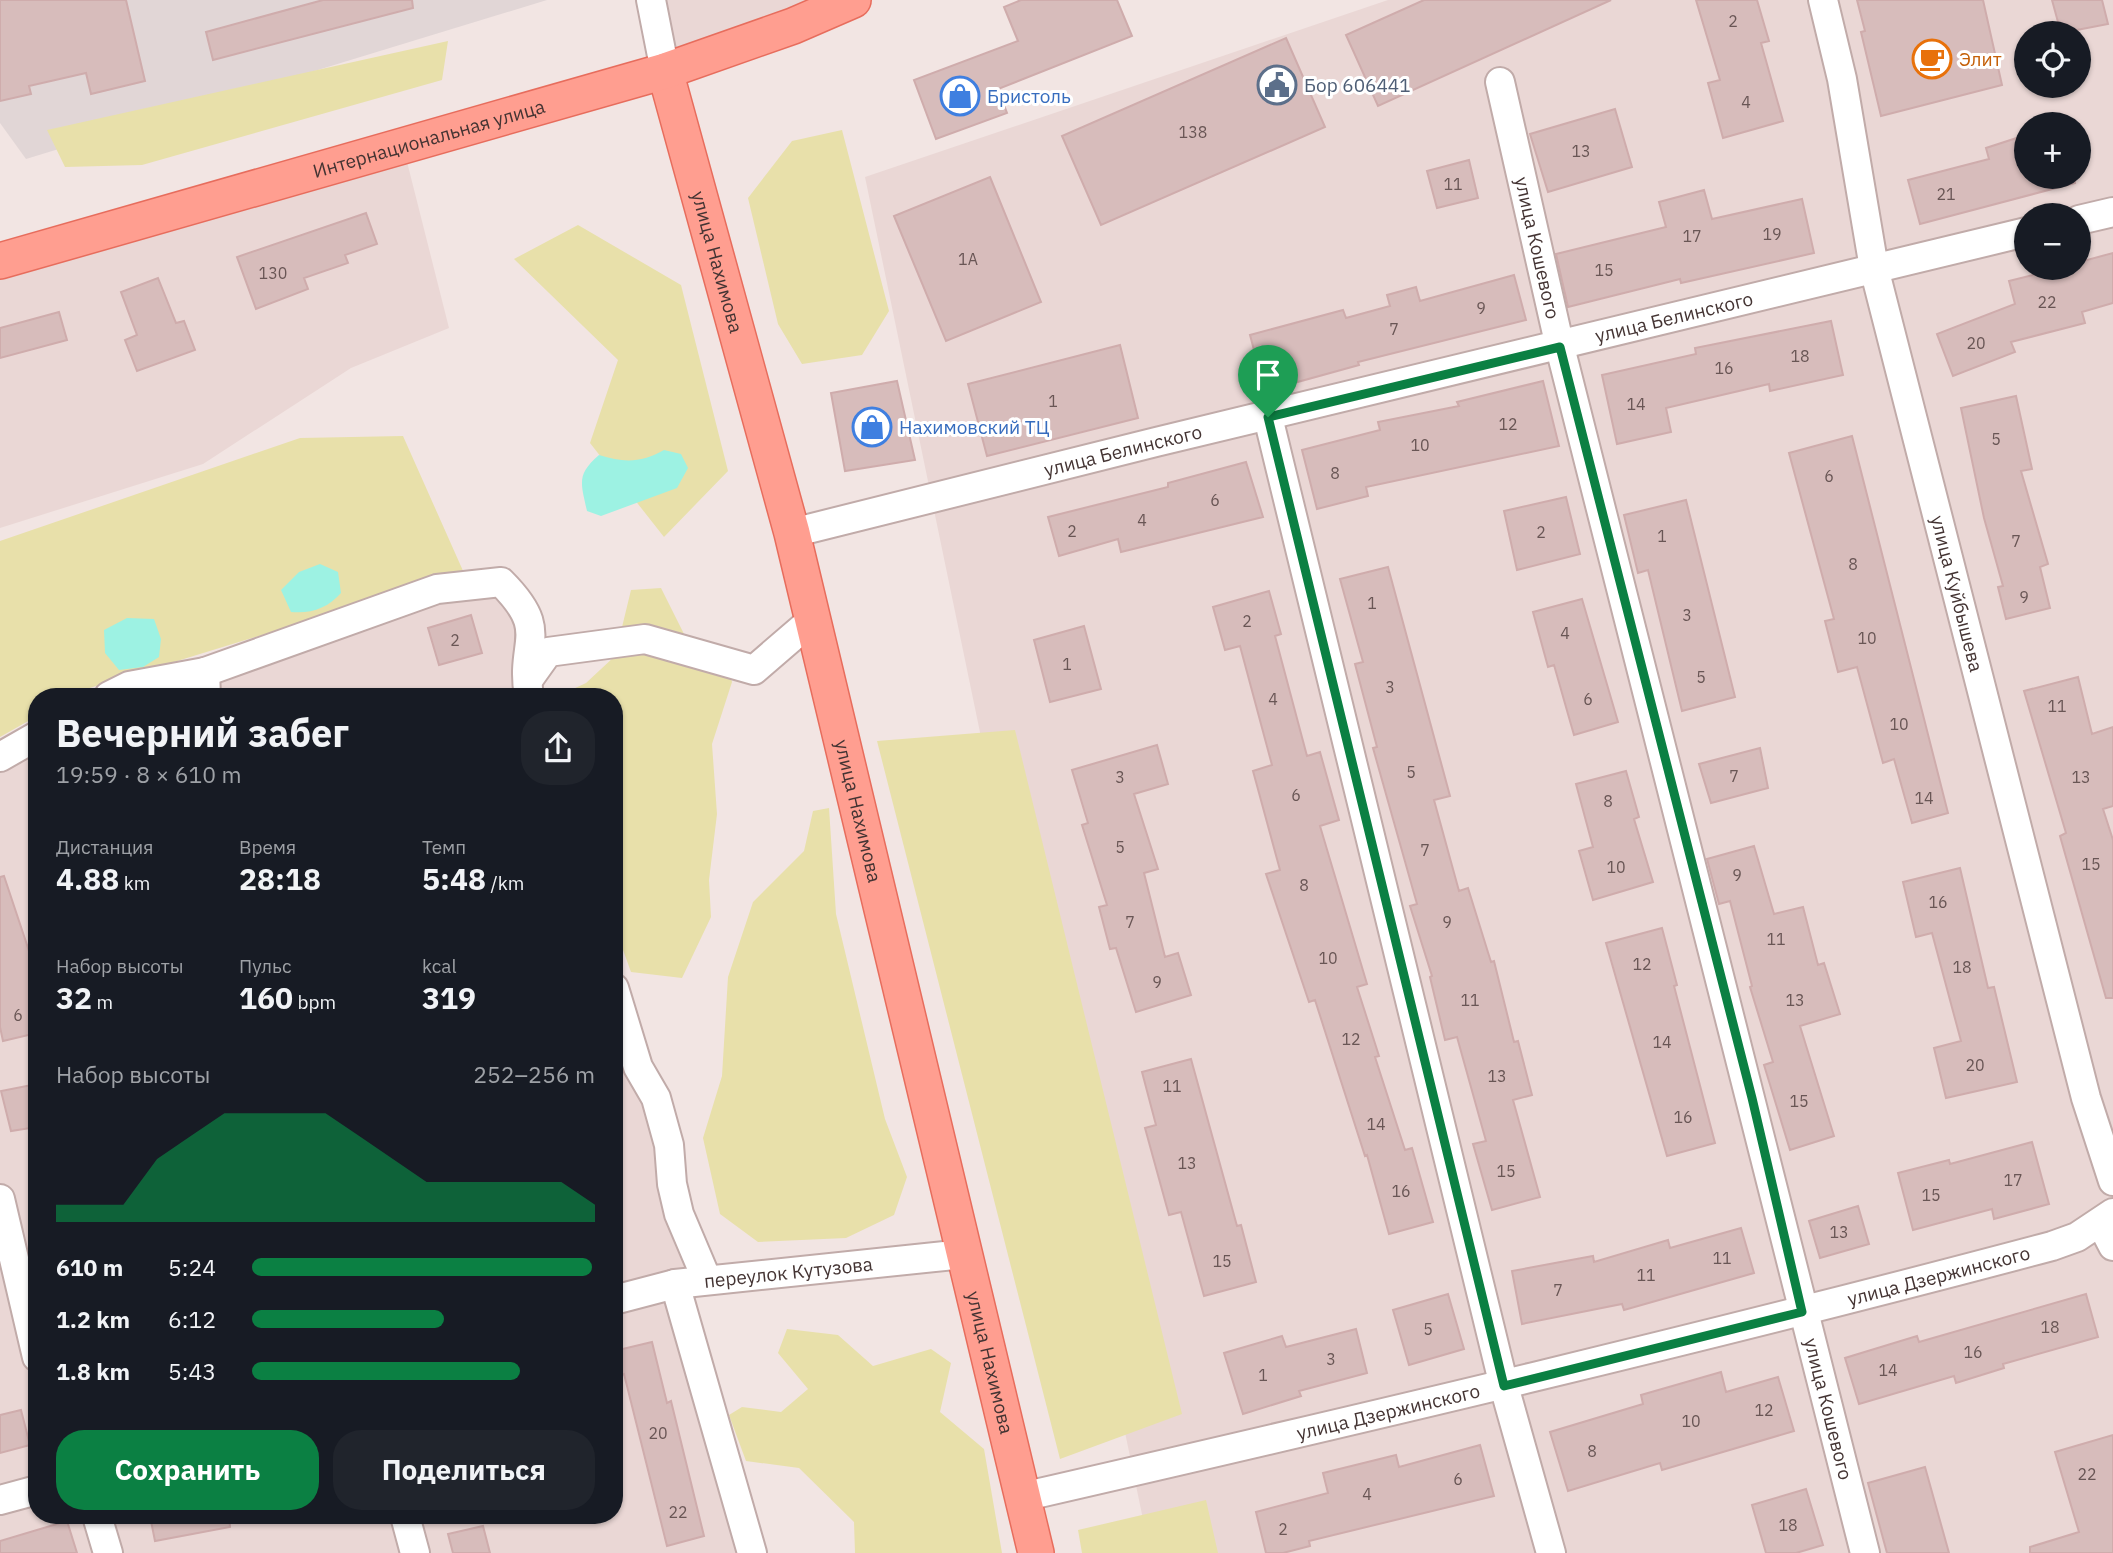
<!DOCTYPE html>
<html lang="ru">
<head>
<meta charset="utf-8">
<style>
  :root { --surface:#171b24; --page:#20242c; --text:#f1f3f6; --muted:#9ea1a6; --accent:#0b8043 }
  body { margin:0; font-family:"IBM Plex Sans",sans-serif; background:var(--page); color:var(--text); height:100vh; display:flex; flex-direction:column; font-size:26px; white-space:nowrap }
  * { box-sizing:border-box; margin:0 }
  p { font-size:23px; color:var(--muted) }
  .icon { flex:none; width:38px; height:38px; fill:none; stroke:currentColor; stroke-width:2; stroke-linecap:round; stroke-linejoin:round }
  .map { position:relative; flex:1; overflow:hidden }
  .details { position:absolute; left:28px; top:688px; width:595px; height:836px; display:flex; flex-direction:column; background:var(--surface); border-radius:28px; box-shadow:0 2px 5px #0004 }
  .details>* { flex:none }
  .fabs { position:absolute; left:2014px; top:21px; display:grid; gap:14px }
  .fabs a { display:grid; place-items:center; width:77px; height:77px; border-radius:50%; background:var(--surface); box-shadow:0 2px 5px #0004; font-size:35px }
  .pin { position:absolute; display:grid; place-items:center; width:60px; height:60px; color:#fff; margin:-72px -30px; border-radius:50% 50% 50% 0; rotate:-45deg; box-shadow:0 0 7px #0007 }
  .pin .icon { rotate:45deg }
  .round { display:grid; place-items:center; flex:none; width:74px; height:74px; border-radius:28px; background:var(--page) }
  .summary { display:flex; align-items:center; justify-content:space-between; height:119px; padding:0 28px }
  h1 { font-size:38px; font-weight:700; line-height:52px }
  .figures { display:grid; grid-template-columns:repeat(3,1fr); gap:10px; height:119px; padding:7px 28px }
  .figures div { display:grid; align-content:center }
  .figures b { font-size:30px; font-weight:700 }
  .figures small { font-size:19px; font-weight:400 }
  .figures p { font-size:19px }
  .chart { height:196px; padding:14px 28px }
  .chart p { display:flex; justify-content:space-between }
  .chart svg { width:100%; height:126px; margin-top:7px; fill:var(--accent); opacity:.7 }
  .action { display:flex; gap:14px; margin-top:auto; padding:14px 28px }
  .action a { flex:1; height:80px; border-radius:28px; background:var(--accent); color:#fff; font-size:28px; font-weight:700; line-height:80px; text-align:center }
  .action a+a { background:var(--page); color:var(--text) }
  ul { padding:0 28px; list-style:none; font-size:23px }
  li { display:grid; grid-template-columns:112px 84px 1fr; align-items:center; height:52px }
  li i { height:18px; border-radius:9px; background:var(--accent) }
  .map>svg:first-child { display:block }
  .residential { fill:#ead7d5; fill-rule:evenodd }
  .industrial { fill:#e1d6d6 }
  .green { fill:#e8e0aa }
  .water { fill:#9df2e3 }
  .building { fill:#d7bcbb; stroke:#cfacac; stroke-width:2 }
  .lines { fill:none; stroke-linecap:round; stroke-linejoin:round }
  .minor-casing { stroke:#c1aba9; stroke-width:32 }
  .major-casing { stroke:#e76d5d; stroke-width:38 }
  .minor { stroke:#fff; stroke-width:28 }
  .major { stroke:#ff9e90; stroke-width:35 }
  .route-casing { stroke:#fff; stroke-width:14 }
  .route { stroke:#0b8043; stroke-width:9 }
  .labels { text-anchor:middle; stroke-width:6; stroke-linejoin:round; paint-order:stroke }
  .number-label { font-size:16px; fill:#695655 }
  .food-label { font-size:19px; fill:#c56008; stroke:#fff; text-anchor:start }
  .service-label { font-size:19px; fill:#4e5e75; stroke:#fff; text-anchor:start }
  .shop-label { font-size:19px; fill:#366cbe; stroke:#fff; text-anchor:start }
  .street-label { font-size:19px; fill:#443433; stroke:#fff }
</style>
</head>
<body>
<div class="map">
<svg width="2113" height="1553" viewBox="0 0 2113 1553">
  <rect width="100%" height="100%" fill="#f2e5e3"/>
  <!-- residential -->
  <path class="residential" d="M651 0H853L665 71Z
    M1388 0H2113V1553H1150L865 177ZM2026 33H2079V86H2026ZM2026 124H2079V177H2026ZM2026 215H2079V268H2026Z
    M403 146 449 328 351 368 203 464 0 528V261Z
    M462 584 523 604 529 696H109Z
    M37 736V1516H614V988L707 1280 676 1284 752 1553H0V757Z"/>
  <!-- industrial -->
  <path class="industrial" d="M0 0H547L26 159 0 123Z"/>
  <!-- green -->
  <path class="green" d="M448 41 442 80 142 165 65 167 47 130Z
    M842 130 889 311 862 355 802 364 778 324 748 198 792 141Z
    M578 225 681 285 728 471 664 537 590 443 618 360 514 259Z
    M403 436 464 573 83 690 71 696H37V716L0 737V541L300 438Z
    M661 588 687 640 724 655 732 682 712 744 717 814 709 880 711 917 682 978 631 972 614 925V696H558L586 683 615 656 631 590Z
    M1015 730 1182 1414 1060 1459 877 741Z
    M829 808 836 914 885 1119 907 1177 894 1215 846 1238 758 1242 720 1214 703 1138 722 1076 728 977 753 902 804 851 813 811Z
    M787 1329 838 1335 873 1366 931 1349 951 1363 940 1412 984 1449 1002 1553H855L854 1522 799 1468 746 1461 729 1415 742 1407 781 1412 808 1389 778 1353Z
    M1206 1500 1218 1553H1082L1078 1530Z"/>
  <!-- water -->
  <path class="water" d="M664 450 681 454 688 468 677 488 601 516 587 511C581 483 576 475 599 455 624 463 641 463 664 450Z
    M320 564 338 572 341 593C328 608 311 614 291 612L281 590 299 572Z
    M127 618 154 619 161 639 159 657 143 667 119 670 105 653 104 630Z"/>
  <!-- building -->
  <path class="building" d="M0 0H126L145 81 91 94 86 73 29 86 31 94 0 101Z
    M323 0H412L413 8 213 60 206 32Z
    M1021 0H1117L1132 36 998 89 1007 113 936 139 914 80 1018 41 1004 7Z
    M1424 0H1611L1378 106 1346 35Z
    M1696 0H1757L1769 41 1761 43 1783 121 1723 138 1708 83 1720 80Z
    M1857 0H1983L2002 85 1881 116 1861 32 1865 31Z
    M2052 0H2102L2108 24 2061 33Z
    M1286 38 1325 127 1101 225 1062 136Z
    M1615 109 1632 167 1548 192 1530 134Z
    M2026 135V177H2074L2075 183 1920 224 1908 180 1989 159 1986 148Z
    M1469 160 1478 198 1437 208 1427 171Z
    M990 177 1041 302 946 341 894 216Z
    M1704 190 1712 219 1802 199 1814 253 1681 283 1680 279 1568 307 1556 254 1666 227 1659 202Z
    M366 213 377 244 345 255 348 263 304 278 308 289 256 309 237 257Z
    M2113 253V303L2082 312 2085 323 2011 342 2015 352 1953 376 1937 334 2015 304 2009 281 2061 268H2079L2083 261Z
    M1514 275 1526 320 1358 362 1359 365 1265 391 1250 335 1343 310 1346 318 1390 306 1387 295 1416 287 1420 301Z
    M158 278 176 323 184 321 195 350 137 371 125 340 137 335 121 292Z
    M59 312 67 340 0 358V328Z
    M1831 321 1843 375 1770 391 1769 384 1666 408 1671 432 1617 444 1602 375 1696 354 1695 348Z
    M1120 345 1138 418 987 456 968 384Z
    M897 381 915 460 845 471 831 393Z
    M1543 381 1559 446 1366 487 1368 496 1317 509 1302 450 1380 430 1378 422 1459 406 1457 402Z
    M2016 396 2032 469 2021 471 2048 564 2040 567 2050 608 2006 619 1998 587 2003 586 1984 518 1961 408Z
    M1852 436 1948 813 1912 823 1894 759 1883 763 1857 667 1838 672 1825 621 1834 619 1789 453Z
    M1246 462 1263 517 1121 552 1118 539 1059 556 1048 517 1168 487V483Z
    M1566 497 1580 554 1517 570 1504 511Z
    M1686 500 1735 697 1682 711 1648 570 1638 573 1624 515Z
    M1388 567 1450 796 1434 800 1459 891 1468 888 1491 962 1494 961 1514 1042 1518 1041 1532 1095 1513 1100 1540 1197 1492 1210 1473 1144 1486 1141 1457 1037 1445 1040 1430 977 1432 976 1410 906 1417 904 1373 748 1377 747 1355 664 1363 662 1340 579Z
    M1269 591 1281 634 1275 636 1307 756 1320 752 1339 820 1320 826 1367 984 1357 987 1379 1056 1375 1057 1405 1150 1412 1148 1433 1222 1389 1234 1367 1155 1365 1156 1315 1000 1309 1002 1266 874 1280 870 1253 771 1272 765 1240 646 1225 650 1213 607Z
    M1582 599 1618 722 1574 735 1554 665 1548 667 1533 612Z
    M471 615 482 653 439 665 428 628Z
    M1084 626 1101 689 1050 702 1034 640Z
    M2078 677 2092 734 2113 727V806L2103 809 2113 840V998H2106L2060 836 2066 833 2024 691Z
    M1157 745 1168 784 1134 794 1158 869 1144 873 1165 957 1178 953 1191 995 1136 1012 1116 948 1110 949 1099 907 1107 905 1082 825 1088 823 1072 770Z
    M1760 748 1768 788 1711 803 1699 764Z
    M1626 771 1639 817 1634 819 1653 882 1593 900 1579 851 1593 847 1576 784Z
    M1754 846 1774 914 1803 907 1818 965 1824 963 1840 1014 1800 1026 1834 1136 1790 1150 1764 1065 1773 1062 1750 987 1752 986 1730 901 1719 904 1707 859Z
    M1960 868 1988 988 1994 987 2017 1082 1946 1098 1934 1048 1961 1041 1932 933 1916 937 1903 882Z
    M4 876 37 975V1033L3 1041 0 1027V877Z
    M1662 928 1677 985 1674 986 1715 1143 1667 1156 1606 943Z
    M1191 1059 1237 1226 1241 1225 1256 1282 1204 1296 1181 1212 1169 1215 1145 1128 1156 1125 1142 1072Z
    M37 1084V1127L11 1131 1 1091Z
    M2032 1142 2049 1204 1994 1219 1992 1209 1913 1230 1898 1173 1949 1160 1950 1164Z
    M1858 1206 1869 1244 1820 1258 1809 1221Z
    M1741 1228 1754 1273 1624 1310 1622 1304 1522 1324 1512 1271 1593 1256 1594 1262 1668 1240 1670 1248Z
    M1448 1294 1464 1349 1409 1365 1393 1310Z
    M2086 1294 2098 1337 2003 1364 2004 1368 1956 1383 1954 1376 1859 1404 1845 1358 1917 1336 1919 1342Z
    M1356 1329 1367 1373 1299 1391 1301 1396 1243 1414 1224 1353 1282 1336 1286 1347Z
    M652 1342 667 1403 671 1401 704 1536 667 1546 624 1374 614 1377V1351Z
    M1721 1372 1726 1392 1778 1377 1794 1431 1662 1470 1660 1463 1568 1491 1550 1432 1643 1404 1641 1395Z
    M21 1410 30 1445 0 1453V1415Z
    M2113 1435V1553H2030V1547L2079 1532 2055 1452Z
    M1480 1445 1494 1496 1309 1541 1310 1546 1283 1553H1266L1256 1512 1328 1493 1323 1473 1396 1455 1399 1467Z
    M1925 1467 1949 1553H1887L1868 1483Z
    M1806 1489 1823 1545 1796 1553H1766L1752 1505Z
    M150 1516H229L230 1527 155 1541Z
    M67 1521 77 1553H0V1541Z
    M483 1526 490 1553H453L448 1534Z"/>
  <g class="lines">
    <defs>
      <g id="minor">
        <path d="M651 0 665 71"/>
        <path id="s1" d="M1823 0 1842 79 1874 268 2086 1098 2113 1181"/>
        <path id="s2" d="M1500 82 1560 347 1865 1553"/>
        <path d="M2079 220 2113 212"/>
        <path d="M1268 417 1504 1386 1551 1553"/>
        <path id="s3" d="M792 533 1156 442 2026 232"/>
        <path d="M205 672 206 696"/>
        <path d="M528 680 548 652 645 639 754 670 812 620"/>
        <path d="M109 696 129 686 205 672 437 589 501 582C552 633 519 640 529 696"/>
        <path d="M0 757 37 736"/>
        <path d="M614 988 638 1067 656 1098 669 1145 672 1184 679 1214 707 1280"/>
        <path d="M0 1199 37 1357"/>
        <path d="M2101 1223 2113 1246"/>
        <path d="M675 1284 752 1553"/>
        <path id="s4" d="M614 1300 675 1284 964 1254"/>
        <path id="s5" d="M1022 1497C1366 1418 1710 1337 2052 1246L2077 1237 2113 1213"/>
        <path d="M0 1500 37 1490"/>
        <path d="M97 1516 108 1553"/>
        <path d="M405 1516 415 1553"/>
      </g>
      <g id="major">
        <path id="s6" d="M665 71 792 533 1036 1553"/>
        <path id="s7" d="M0 261 665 71 793 26 853 0"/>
      </g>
    </defs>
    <!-- minor casing -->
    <use href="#minor" class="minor-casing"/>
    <!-- major casing -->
    <use href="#major" class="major-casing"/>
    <!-- minor -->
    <use href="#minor" class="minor"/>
    <!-- major -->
    <use href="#major" class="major"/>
  </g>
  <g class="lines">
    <defs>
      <path id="route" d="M1560 347 1752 1098 1802 1312 1504 1386 1268 417Z"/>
    </defs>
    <!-- route casing -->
    <use href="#route" class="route-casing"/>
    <!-- route -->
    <use href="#route" class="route"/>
  </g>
  <!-- icons -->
  <defs>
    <symbol id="cafe-ring" viewBox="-11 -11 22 22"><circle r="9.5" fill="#fff" stroke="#e8710a" stroke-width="1.5"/><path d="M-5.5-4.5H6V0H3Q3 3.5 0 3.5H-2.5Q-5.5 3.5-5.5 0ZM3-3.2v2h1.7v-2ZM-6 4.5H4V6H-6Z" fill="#e8710a"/></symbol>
    <symbol id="civic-ring" viewBox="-11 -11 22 22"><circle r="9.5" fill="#fff" stroke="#5c6f8a" stroke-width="1.5"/><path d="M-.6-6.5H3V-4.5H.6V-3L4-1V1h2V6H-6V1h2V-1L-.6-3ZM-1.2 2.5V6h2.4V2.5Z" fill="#5c6f8a"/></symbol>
    <symbol id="shop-ring" viewBox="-11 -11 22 22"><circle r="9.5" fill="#fff" stroke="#3f7fe0" stroke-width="1.5"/><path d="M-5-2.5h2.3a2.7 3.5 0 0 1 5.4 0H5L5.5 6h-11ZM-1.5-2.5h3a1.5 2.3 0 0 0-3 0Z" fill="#3f7fe0"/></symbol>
  </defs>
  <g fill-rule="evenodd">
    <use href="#cafe-ring" x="1910" y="37" width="44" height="44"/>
    <use href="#civic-ring" x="1255" y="63" width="44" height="44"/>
    <use href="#shop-ring" x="938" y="74" width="44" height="44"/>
    <use href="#shop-ring" x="850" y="405" width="44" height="44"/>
  </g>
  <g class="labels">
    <!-- number labels -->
    <g class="number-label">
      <text x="1733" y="27">2</text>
      <text x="1746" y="108">4</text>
      <text x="1193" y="138">138</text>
      <text x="1581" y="157">13</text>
      <text x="1453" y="190">11</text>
      <text x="1946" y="200">21</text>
      <text x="1772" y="240">19</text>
      <text x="1692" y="242">17</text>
      <text x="968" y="265">1А</text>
      <text x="1604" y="276">15</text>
      <text x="273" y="279">130</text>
      <text x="2047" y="308">22</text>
      <text x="1481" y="314">9</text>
      <text x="1394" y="335">7</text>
      <text x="1976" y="349">20</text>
      <text x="1800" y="362">18</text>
      <text x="1724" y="374">16</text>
      <text x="1053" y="407">1</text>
      <text x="1636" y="410">14</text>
      <text x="1508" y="430">12</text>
      <text x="1996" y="445">5</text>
      <text x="1420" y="451">10</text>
      <text x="1335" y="479">8</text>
      <text x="1829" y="482">6</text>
      <text x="1215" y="506">6</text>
      <text x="1142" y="526">4</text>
      <text x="1072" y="537">2</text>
      <text x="1541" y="538">2</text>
      <text x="1662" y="542">1</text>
      <text x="2016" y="547">7</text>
      <text x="1853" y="570">8</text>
      <text x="2024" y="603">9</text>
      <text x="1372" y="609">1</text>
      <text x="1687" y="621">3</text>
      <text x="1247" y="627">2</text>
      <text x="1565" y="639">4</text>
      <text x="1867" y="644">10</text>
      <text x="455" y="646">2</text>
      <text x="1067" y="670">1</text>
      <text x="1701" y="683">5</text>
      <text x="1390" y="693">3</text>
      <text x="1273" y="705">4</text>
      <text x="1588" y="705">6</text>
      <text x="2057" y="712">11</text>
      <text x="1899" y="730">10</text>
      <text x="1411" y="778">5</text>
      <text x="1734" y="782">7</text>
      <text x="1120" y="783">3</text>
      <text x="2081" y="783">13</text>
      <text x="1296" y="801">6</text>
      <text x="1924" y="804">14</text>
      <text x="1608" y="807">8</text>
      <text x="1120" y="853">5</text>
      <text x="1425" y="856">7</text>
      <text x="2091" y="870">15</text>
      <text x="1616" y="873">10</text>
      <text x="1737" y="881">9</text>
      <text x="1304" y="891">8</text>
      <text x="1938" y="908">16</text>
      <text x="1130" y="928">7</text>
      <text x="1447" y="928">9</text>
      <text x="1776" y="945">11</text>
      <text x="1328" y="964">10</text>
      <text x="1642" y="970">12</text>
      <text x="1962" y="973">18</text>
      <text x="1157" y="988">9</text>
      <text x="1470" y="1006">11</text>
      <text x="1795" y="1006">13</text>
      <text x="18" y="1021">6</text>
      <text x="1351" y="1045">12</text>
      <text x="1662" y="1048">14</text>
      <text x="1975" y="1071">20</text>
      <text x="1497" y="1082">13</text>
      <text x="1172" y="1092">11</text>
      <text x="1799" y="1107">15</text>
      <text x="1683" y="1123">16</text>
      <text x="1376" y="1130">14</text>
      <text x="1187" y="1169">13</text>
      <text x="1506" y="1177">15</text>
      <text x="2013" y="1186">17</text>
      <text x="1401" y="1197">16</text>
      <text x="1931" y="1201">15</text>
      <text x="1839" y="1238">13</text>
      <text x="1722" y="1264">11</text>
      <text x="1222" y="1267">15</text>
      <text x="1646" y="1281">11</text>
      <text x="1558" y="1296">7</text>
      <text x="2050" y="1333">18</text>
      <text x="1428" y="1335">5</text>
      <text x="1973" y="1358">16</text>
      <text x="1331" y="1365">3</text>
      <text x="1888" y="1376">14</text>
      <text x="1263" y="1381">1</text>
      <text x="1764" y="1416">12</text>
      <text x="1691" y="1427">10</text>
      <text x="658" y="1439">20</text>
      <text x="1592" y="1457">8</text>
      <text x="2087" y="1480">22</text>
      <text x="1458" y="1485">6</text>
      <text x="1367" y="1500">4</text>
      <text x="678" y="1518">22</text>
      <text x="1788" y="1531">18</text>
      <text x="1283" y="1535">2</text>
    </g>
    <!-- food labels -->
    <g class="food-label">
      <text x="1959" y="66">Элит</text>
    </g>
    <!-- service labels -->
    <g class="service-label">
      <text x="1304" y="92">Бор 606441</text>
    </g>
    <!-- shop labels -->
    <g class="shop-label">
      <text x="987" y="103">Бристоль</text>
      <text x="899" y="434">Нахимовский ТЦ</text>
    </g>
    <!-- street labels -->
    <g class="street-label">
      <text dy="7" stroke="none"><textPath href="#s7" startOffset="446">Интернациональная улица</textPath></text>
      <text dy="7" stroke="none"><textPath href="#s2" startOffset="170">улица Кошевого</textPath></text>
      <text dy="7" stroke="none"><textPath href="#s6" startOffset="198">улица Нахимова</textPath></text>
      <text dy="7" stroke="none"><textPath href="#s3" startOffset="908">улица Белинского</textPath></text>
      <text dy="7" stroke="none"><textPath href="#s3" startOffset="341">улица Белинского</textPath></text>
      <text dy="7" stroke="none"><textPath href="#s1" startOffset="609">улица Куйбышева</textPath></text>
      <text dy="7" stroke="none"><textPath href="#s6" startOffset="765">улица Нахимова</textPath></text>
      <text dy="7" stroke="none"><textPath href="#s4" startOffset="177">переулок Кутузова</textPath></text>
      <text dy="7" stroke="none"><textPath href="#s5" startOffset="943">улица Дзержинского</textPath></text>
      <text dy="7" stroke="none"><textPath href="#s6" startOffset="1332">улица Нахимова</textPath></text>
      <text dy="7" stroke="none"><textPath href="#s2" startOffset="1367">улица Кошевого</textPath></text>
      <text dy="7" stroke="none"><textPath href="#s5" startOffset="376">улица Дзержинского</textPath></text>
    </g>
  </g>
</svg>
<div class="fabs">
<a><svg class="icon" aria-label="locate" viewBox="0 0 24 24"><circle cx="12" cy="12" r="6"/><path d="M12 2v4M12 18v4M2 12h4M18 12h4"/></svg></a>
<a>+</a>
<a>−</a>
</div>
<div class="pin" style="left:1268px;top:417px;background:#1e9e55"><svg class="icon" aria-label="arrive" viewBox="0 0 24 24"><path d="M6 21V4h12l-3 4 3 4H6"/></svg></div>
<section class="details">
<div class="summary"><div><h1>Вечерний забег</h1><p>19:59 · 8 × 610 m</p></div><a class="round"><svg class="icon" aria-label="share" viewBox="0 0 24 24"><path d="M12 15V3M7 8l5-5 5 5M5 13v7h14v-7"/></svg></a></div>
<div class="figures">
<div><p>Дистанция</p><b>4.88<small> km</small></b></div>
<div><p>Время</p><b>28:18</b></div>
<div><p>Темп</p><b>5:48<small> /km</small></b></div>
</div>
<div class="figures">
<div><p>Набор высоты</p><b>32<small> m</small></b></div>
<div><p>Пульс</p><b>160<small> bpm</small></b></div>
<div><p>kcal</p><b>319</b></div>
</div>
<div class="chart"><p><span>Набор высоты</span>252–256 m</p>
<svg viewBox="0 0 160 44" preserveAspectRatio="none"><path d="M0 44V38L10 38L20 38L30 22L40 14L50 6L60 6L70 6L80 6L90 14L100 22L110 30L120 30L130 30L140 30L150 30L160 38V44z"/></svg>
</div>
<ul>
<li><b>610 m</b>5:24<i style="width:99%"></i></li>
<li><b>1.2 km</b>6:12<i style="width:56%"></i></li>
<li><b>1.8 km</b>5:43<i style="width:78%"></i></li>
</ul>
<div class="action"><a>Сохранить</a><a>Поделиться</a></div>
</section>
</div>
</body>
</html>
